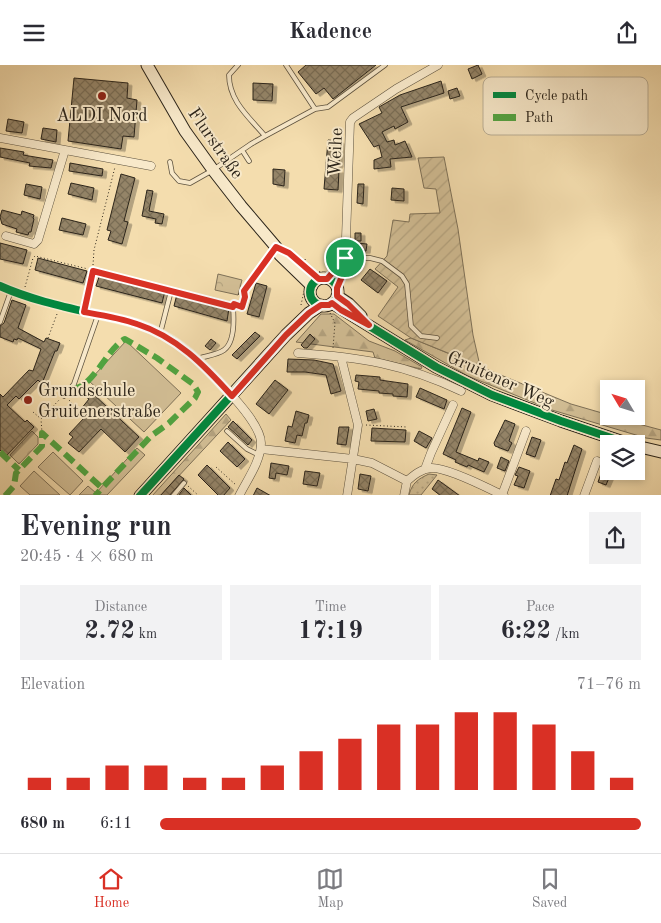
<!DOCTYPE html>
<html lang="en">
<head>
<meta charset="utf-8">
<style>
  :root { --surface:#fff; --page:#f2f2f3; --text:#2b2b33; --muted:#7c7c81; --line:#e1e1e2; --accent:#d93025 }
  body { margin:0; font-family:"Old Standard TT",serif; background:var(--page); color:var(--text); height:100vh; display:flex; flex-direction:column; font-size:19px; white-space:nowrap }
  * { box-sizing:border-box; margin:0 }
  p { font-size:16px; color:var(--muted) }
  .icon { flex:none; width:28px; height:28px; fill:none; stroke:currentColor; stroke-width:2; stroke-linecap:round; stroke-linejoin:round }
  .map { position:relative; height:430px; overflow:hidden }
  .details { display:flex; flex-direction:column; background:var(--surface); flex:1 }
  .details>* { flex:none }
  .needle { width:32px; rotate:308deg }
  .tools { position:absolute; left:600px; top:315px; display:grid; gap:10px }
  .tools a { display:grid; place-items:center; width:45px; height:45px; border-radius:0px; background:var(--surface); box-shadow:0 2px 8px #0003; font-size:25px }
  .pin { position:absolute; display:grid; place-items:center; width:42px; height:42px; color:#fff; margin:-21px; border:2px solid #fff; border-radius:50%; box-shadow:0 1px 5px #0007 }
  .round { display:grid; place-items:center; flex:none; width:52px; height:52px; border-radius:0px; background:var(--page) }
  .overview { display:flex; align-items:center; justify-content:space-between; height:85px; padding:0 20px }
  h1 { font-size:28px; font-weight:600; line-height:38px }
  .metrics { display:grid; grid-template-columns:repeat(3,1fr); gap:8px; height:85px; padding:5px 20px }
  .metrics div { display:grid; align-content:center; border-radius:0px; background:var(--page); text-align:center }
  .metrics b { font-size:25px; font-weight:600 }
  .metrics small { font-size:14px; font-weight:400 }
  .metrics p { font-size:14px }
  .chart { height:140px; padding:10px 20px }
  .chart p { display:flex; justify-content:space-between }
  .chart svg { width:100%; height:90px; margin-top:5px; stroke:var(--accent); stroke-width:6 }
  ul { padding:0 20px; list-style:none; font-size:16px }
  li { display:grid; grid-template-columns:80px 60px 1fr; align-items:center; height:38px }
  li i { height:12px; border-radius:6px; background:var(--accent) }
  header { display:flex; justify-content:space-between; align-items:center; height:65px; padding:0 20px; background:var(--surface); font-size:22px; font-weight:600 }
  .tab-bar { display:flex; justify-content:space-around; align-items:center; height:70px; border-top:1px solid var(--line); background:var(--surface); font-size:14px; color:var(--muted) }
  .tab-bar a { display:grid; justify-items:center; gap:2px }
  .tab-bar .active { color:var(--accent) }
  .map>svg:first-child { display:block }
  .grass { fill:url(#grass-dots); stroke:#7e7158 }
  .forest { fill:url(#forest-firs); stroke:#7e7158 }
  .park { fill:url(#park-crowns); stroke:#7e7158 }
  .garden { fill:url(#garden-furrows); stroke:#7e7158 }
  .pitch { fill:#d2be95; stroke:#7e7158 }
  .building { fill:url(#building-cross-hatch); stroke:#2b241a; filter:url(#shadow) }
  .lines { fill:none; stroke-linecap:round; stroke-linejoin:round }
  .lane-casing { stroke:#5d523f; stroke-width:5.5 }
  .street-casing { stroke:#5d523f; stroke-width:9 }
  .secondary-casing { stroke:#2b241a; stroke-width:13 }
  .path { stroke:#2b241a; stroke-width:1; stroke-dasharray:1 2.5; stroke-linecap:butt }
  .lane { stroke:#f8e9ca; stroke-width:4 }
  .street { stroke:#f8e9ca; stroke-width:8 }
  .secondary { stroke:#f8e9ca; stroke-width:11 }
  .quiet { stroke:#51a340; stroke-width:6; stroke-dasharray:12 6; stroke-linecap:butt }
  .cycleway-casing { stroke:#f8e9ca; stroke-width:11 }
  .cycleway { stroke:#00873e; stroke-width:8 }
  .route-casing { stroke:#fff; stroke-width:10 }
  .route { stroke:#d93025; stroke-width:6 }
  .poi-dot { fill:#8f2418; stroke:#f8e9ca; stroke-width:2 }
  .labels { text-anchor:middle; stroke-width:4; stroke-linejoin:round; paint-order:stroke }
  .poi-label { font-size:18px; fill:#2b241a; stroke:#f8e9ca }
  .street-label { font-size:18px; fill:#2b241a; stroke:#f8e9ca }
  .key { fill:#f8e9ca; stroke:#baae95; stroke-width:1 }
  .key-label { font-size:14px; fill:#2b241a }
</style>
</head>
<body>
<header><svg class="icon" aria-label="menu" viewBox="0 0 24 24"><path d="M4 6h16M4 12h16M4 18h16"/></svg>Kadence<svg class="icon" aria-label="share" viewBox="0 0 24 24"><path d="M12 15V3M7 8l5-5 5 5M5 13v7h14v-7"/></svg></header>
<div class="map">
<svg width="661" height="431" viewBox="0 0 661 431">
  <defs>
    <pattern id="grass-dots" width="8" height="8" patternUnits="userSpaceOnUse" patternTransform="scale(1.25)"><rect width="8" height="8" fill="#d2be95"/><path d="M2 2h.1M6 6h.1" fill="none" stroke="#b4a380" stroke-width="1.8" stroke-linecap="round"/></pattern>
    <pattern id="forest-firs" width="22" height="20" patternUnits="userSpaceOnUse" patternTransform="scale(1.25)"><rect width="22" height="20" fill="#d2be95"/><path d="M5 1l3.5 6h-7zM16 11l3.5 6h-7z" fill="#b4a380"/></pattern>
    <pattern id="park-crowns" width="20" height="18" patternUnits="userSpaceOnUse" patternTransform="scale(1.25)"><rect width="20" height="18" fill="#d2be95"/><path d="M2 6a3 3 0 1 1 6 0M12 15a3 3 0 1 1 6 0" fill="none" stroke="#b4a380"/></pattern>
    <pattern id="garden-furrows" width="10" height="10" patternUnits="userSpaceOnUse" patternTransform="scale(1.25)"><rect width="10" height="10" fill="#d2be95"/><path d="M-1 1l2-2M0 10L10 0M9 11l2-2" fill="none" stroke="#b4a380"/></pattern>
    <pattern id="building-cross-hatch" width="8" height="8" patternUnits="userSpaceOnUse" patternTransform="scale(1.25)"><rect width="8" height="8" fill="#948467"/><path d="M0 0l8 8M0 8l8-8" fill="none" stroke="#796c54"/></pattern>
    <filter id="shadow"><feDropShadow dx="4" dy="2.5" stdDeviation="0" flood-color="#0004"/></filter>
  </defs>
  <rect width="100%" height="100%" fill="#f4ddae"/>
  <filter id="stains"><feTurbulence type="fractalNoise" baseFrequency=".004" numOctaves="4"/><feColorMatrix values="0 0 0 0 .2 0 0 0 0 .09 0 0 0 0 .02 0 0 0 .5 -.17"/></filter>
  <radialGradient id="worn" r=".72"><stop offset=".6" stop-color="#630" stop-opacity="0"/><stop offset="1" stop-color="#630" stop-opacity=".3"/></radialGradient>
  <!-- grass -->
  <path class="grass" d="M429 409 437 410 421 430H409C412 418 418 414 429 409Z"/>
  <!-- forest -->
  <path class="forest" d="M321 249H334L369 276 395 286 422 302 421 304 375 293 373 287 296 277Z
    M411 273 571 339 609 350V351L661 365V375L646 373 552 345 468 311 405 275Z
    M226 349 231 355 161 430 152 431Z"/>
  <!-- park -->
  <path class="park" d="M218 209 242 215 238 230 215 225Z
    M32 366 38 372V379L19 399 10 390Z"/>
  <!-- garden -->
  <path class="garden" d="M444 92 458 164 473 270 480 301 411 273 378 251 398 222 375 204 387 191 393 155 409 157 410 149 440 148 436 124 424 123 418 93Z"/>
  <!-- pitch -->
  <path class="pitch" d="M126 276 181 328 144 367 89 316Z
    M137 383 145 390 107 430H79L88 421 96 428Z
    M53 387 83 416 70 430 38 402Z
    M34 406 60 430H30L20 421Z"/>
  <!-- building -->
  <path class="building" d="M306 0H376L333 34 324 23 316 29 298 7Z
    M478 0 482 9 472 14 468 4Z
    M74 13 128 18 127 33 137 35 134 72 123 71 121 84 68 76Z
    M441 16 444 28 401 42 408 57 395 64 394 61 382 67 387 77 394 75 395 80 405 76 412 92 390 94 391 102 374 104V95L382 92 379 80 374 82 359 59 382 48 379 42 400 30Z
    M253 18 273 19 272 36 253 35Z
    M457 23 460 31 450 34 448 26Z
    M8 54 24 57 22 68 6 66Z
    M43 63 57 65 56 77 41 74Z
    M328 75 340 76 339 100 335 102 337 106 339 105 338 125 324 124Z
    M0 83 24 87 23 90 53 95 51 103 29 101 30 98 0 92Z
    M70 98 103 104 102 111 69 106Z
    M273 104 285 105 284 121 273 119Z
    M121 109 135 113 124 156 128 157 122 179 108 175 111 166 107 165Z
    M71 118 94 123 92 135 68 129Z
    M26 119 42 122 40 134 24 130Z
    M358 119H364L363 139 357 138Z
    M392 123 404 124V136L391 135Z
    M147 125 153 126 149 146 164 149 162 159 155 158 156 154 142 151Z
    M2 145 21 150 22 146 34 150 33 153 34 154 31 167H29L28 170 16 167 17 164 2 159 0 152Z
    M62 153 86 159 83 170 59 165Z
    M355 168H361V176H355Z
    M0 178 27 185 23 199 0 194Z
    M356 178 367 179 366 186 356 185Z
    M38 193 87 206 83 218 35 205Z
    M370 204 387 216 378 228 361 215Z
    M100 209 165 226 162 238 96 221Z
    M256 218 267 221 259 252 247 249Z
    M177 229 229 243 227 256 174 241Z
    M12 235 26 240 18 263 44 277 46 273 60 278 57 286H55L43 316 40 317 38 315 19 334 16 331 7 340 25 357 27 355 34 362 6 391 0 385V329L3 332 29 305 33 306 41 284 18 273 17 275 14 274 13 277 0 272V261L4 258Z
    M255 267 260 271 237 294 232 290Z
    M310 269 315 274 307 283H304L301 280Z
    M211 274 216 278 210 285 205 281Z
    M288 294 314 295 333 299 341 326 331 329 326 310 305 307H287Z
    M356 310 380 312V315L408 319 407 332 393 331V329L379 328V326L358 324 359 317 355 316Z
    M275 315 288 325 269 349 256 339Z
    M420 323 447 335 444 344 416 332Z
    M91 327 139 372 125 387 101 364 79 387 68 378 73 372 69 369 85 352 83 351 86 348 81 344 89 334 86 332Z
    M462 343 471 347 456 387 478 396 479 393 489 397 484 407 468 400 467 402 455 397 456 395 443 389Z
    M374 344 377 354 368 356 366 346Z
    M296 346 309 350 307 358H305L302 371 297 370 295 378 285 376 288 361 292 362Z
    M505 355 515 359 509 376 512 378 508 386 495 381 494 378Z
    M233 356 252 375 248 380 228 362Z
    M339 362H349L346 380 337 379Z
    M372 363 406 365 405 377 371 376Z
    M419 366 432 373 426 383 414 376Z
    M532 372 541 375 535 392 526 389Z
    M228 377 245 394 237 402 220 386Z
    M574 380 582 384 567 431H550L556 414 559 415 565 397 567 398Z
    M608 389 609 406H612L606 420 598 417Z
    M501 392 509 396 505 406 497 403Z
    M271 398 289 401 287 410 276 408 275 414 269 413Z
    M207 400 230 423 223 431H219L198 410Z
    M519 402 530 406 524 423 514 420 518 411 515 410Z
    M305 406 320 408 317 421 303 419Z
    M360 409 371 411 368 426 358 424Z
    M179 410 184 414 169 431H160Z
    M438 415 460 431H441L432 424Z
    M184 423 192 431H178Z
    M257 423 271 431H253Z"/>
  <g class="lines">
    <defs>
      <path id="lane" d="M238 0 229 10C229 36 249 52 265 71
        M286 0 315 44
        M242 85 249 96
        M170 97 172 108 179 116 190 118 213 105 251 79 265 71 315 44 328 42 385 0
        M346 193H370L382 196 402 211 407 219 411 261 421 271 437 273
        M84 247 93 206
        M0 257 11 226
        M160 269 171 226
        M197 294C205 291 217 290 224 285 235 277 234 254 233 242
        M64 331 74 319 98 250
        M227 366 247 384 259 390
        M173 431 184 418"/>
      <path id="street" d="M0 73 151 101
        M6 171 34 179 38 175 65 85
        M327 214 345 193
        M0 221C29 234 60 241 91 248 115 253 139 257 160 269 187 282 207 303 227 325 238 337 261 362 261 378 261 396 247 415 239 431
        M337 223 345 202 350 57 353 53 396 24 438 0
        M298 288C359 292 405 299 461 326
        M341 292 358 360 347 431
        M261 384 353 394 372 398 407 416
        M425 404 431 388 453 340
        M407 416C414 410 421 404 431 403 447 402 488 423 504 431
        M502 430 526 366
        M404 431 407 416
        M584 431 597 396"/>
      <path id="secondary" d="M147 0 185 66 213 105 241 141 276 182 280 190 312 221
        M310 227a14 14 0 1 1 28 0a14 14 0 1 1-28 0Z
        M337 231 349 239 361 251
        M332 238 436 302 492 330 561 356 629 379
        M636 381 661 387
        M140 431 286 270 309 248 321 240"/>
    </defs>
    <!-- lane casing -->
    <use href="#lane" class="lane-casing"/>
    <!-- street casing -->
    <use href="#street" class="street-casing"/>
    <!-- secondary casing -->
    <use href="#secondary" class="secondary-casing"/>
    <!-- path -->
    <path class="path" d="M305 194 306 198 313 206 323 207
      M93 200 94 185 115 102
      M99 207 166 225
      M25 222 33 193 35 191 88 204
      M177 228 226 240
      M238 229 244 230
      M238 240 242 242 245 232 244 226 269 191
      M301 240 304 226
      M330 248 335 258 333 283
      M48 273 57 249
      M69 335 84 350
      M33 347 40 353
      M366 360 407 362
      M42 368 41 354 60 334
      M216 402 236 420
      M188 421 199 431"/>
    <!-- lane -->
    <use href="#lane" class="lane"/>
    <!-- street -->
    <use href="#street" class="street"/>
    <!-- secondary -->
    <use href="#secondary" class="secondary"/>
    <!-- quiet -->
    <path class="quiet" d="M71 324C93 324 107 283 125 274L157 293 193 319 198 327 195 333 169 358 151 371 102 423
      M0 387 19 405
      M5 431 14 421 16 408 42 381V368L102 423 95 431"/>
    <defs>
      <path id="cycleway" d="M310 227a14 14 0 1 1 28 0a14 14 0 1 1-28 0Z
        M0 221C29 234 60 241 91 248 115 253 139 257 161 269 190 284 210 307 232 331
        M332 238 436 302 492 330 561 356 629 379
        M140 431 286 270 309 248 321 240"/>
    </defs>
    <!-- cycleway casing -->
    <use href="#cycleway" class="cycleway-casing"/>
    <!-- cycleway -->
    <use href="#cycleway" class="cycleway"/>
  </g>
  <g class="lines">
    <defs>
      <path id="route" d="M276 182 289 188 319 214H327L345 193 346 202 337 223V231L348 239 369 260 341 245 332 238 329 240H321L309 248 286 270 232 331C204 300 177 272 137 259 120 253 101 250 84 247L93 206 233 242 234 239 242 242 245 232 244 226Z"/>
    </defs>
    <!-- route casing -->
    <use href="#route" class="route-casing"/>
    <!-- route -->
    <use href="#route" class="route"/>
  </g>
  <!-- markers -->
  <g class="poi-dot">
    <circle cx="102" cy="31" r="5"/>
    <circle cx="28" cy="335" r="5"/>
  </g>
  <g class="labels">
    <!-- poi labels -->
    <g class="poi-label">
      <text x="102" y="56">ALDI Nord</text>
      <text x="38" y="331" text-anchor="start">Grundschule<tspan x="38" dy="21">Gruitenerstraße</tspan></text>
    </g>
    <!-- street labels -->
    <g class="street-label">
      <text transform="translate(216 78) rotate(55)" y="6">Flurstraße</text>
      <text transform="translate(335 87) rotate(-87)" y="6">Weihe</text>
      <text transform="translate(501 314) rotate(24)" y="6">Gruitener Weg</text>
    </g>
  </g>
  <!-- legend -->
  <rect x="483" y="12" width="165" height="58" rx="8" class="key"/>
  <rect x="493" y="27" width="23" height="6" fill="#00873e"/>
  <rect x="493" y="49" width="23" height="7" fill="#51a340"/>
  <g class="key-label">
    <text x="525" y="35">Cycle path</text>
    <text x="525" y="57">Path</text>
  </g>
  <rect width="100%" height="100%" filter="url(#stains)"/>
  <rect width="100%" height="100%" fill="url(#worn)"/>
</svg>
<div class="tools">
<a><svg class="needle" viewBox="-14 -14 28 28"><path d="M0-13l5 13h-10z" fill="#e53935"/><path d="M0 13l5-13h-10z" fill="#7c7c81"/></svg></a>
<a><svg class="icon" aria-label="layers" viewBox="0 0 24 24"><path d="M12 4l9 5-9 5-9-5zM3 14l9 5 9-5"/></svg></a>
</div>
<div class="pin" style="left:345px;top:193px;background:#1e9e55"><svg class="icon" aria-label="arrive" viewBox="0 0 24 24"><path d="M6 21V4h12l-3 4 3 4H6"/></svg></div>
</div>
<section class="details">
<div class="overview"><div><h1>Evening run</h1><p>20:45 · 4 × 680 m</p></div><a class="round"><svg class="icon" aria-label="share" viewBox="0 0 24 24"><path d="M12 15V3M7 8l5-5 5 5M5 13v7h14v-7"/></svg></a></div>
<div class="metrics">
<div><p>Distance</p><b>2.72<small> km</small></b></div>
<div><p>Time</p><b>17:19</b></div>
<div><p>Pace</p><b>6:22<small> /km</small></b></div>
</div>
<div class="chart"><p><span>Elevation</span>71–76 m</p>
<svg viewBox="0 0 160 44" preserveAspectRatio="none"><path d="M5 44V38M15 44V38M25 44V32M35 44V32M45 44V38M55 44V38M65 44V32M75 44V25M85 44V19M95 44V12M105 44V12M115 44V6M125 44V6M135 44V12M145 44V25M155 44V38"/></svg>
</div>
<ul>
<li><b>680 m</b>6:11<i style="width:100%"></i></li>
</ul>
</section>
<nav class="tab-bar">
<a class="active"><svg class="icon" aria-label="home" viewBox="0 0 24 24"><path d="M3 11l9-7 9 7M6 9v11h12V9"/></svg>Home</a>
<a><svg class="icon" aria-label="map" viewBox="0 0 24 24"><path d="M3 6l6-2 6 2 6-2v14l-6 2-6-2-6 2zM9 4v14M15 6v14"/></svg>Map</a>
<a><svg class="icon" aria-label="saved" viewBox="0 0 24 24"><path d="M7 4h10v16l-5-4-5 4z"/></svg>Saved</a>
</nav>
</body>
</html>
